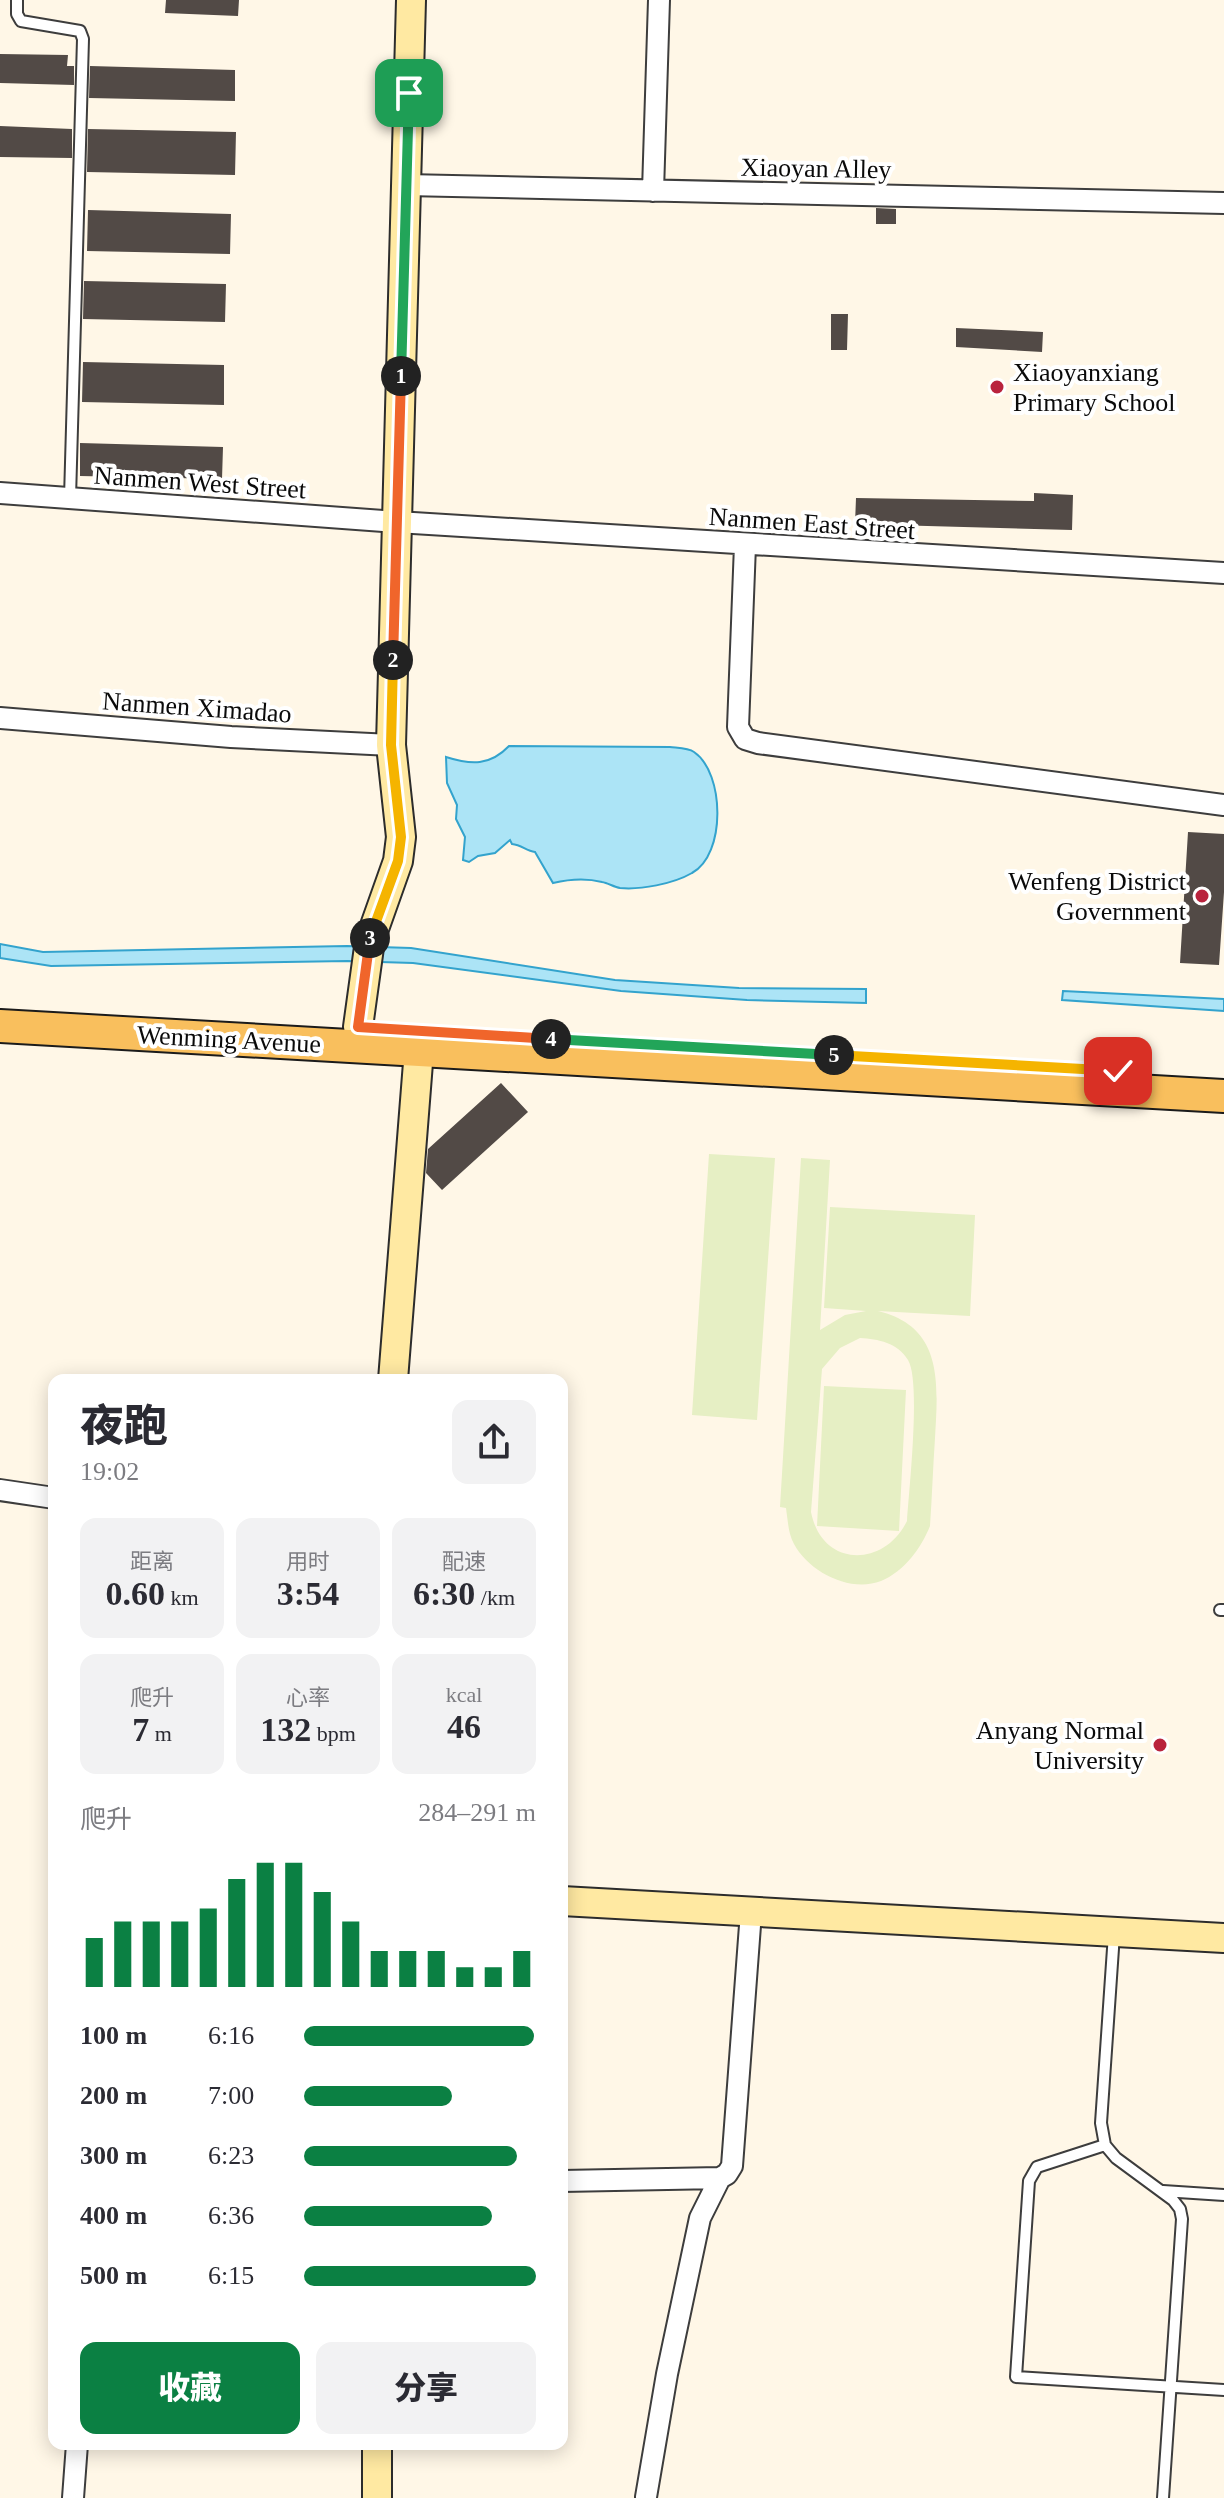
<!DOCTYPE html>
<html lang="zh">
<head>
<meta charset="utf-8">
<style>
  :root { --surface:#fff; --page:#f2f2f3; --text:#2b2b33; --muted:#7c7c81; --accent:#0b8043 }
  body { margin:0; font-family:"Times New Roman","Noto Sans SC",serif; background:var(--page); color:var(--text); height:100vh; display:flex; flex-direction:column; font-size:30px; white-space:nowrap }
  * { box-sizing:border-box; margin:0 }
  p { font-size:26px; color:var(--muted) }
  .icon { flex:none; width:44px; height:44px; fill:none; stroke:currentColor; stroke-width:2; stroke-linecap:round; stroke-linejoin:round }
  .map { position:relative; flex:1; overflow:hidden }
  .sheet { position:absolute; left:48px; top:1374px; width:520px; height:1076px; display:flex; flex-direction:column; background:var(--surface); border-radius:16px; box-shadow:0 4px 20px #0003 }
  .sheet>* { flex:none }
  .pin { position:absolute; display:grid; place-items:center; width:68px; height:68px; color:#fff; margin:-34px; border-radius:16px; box-shadow:0 4px 12px #0006 }
  .km { position:absolute; width:40px; height:40px; margin:-20px; border-radius:50%; background:#222; color:#fff; font-size:22px; line-height:40px; text-align:center }
  .round { display:grid; place-items:center; flex:none; width:84px; height:84px; border-radius:16px; background:var(--page) }
  .headline { display:flex; align-items:center; justify-content:space-between; height:136px; padding:0 32px }
  h1 { font-size:44px; font-weight:800; line-height:60px }
  .metrics { display:grid; grid-template-columns:repeat(3,1fr); gap:12px; height:136px; padding:8px 32px }
  .metrics div { display:grid; align-content:center; border-radius:16px; background:var(--page); text-align:center }
  .metrics b { font-size:34px; font-weight:800 }
  .metrics small { font-size:22px; font-weight:400 }
  .metrics p { font-size:22px }
  .chart { height:224px; padding:16px 32px }
  .chart p { display:flex; justify-content:space-between }
  .chart svg { width:100%; height:144px; margin-top:8px; stroke:var(--accent); stroke-width:6 }
  .action { display:flex; gap:16px; margin-top:auto; padding:16px 32px }
  .action a { flex:1; height:92px; border-radius:16px; background:var(--accent); color:#fff; font-size:32px; font-weight:800; line-height:92px; text-align:center }
  .action a+a { background:var(--page); color:var(--text) }
  ul { padding:0 32px; list-style:none; font-size:26px }
  li { display:grid; grid-template-columns:128px 96px 1fr; align-items:center; height:60px }
  li i { height:20px; border-radius:10px; background:var(--accent) }
  .map>svg:first-child { display:block }
  .pitch { fill:#e6efc4; fill-rule:evenodd }
  .water { fill:#ace4f6; stroke:#33a3cd; stroke-width:2 }
  .building { fill:#524a46 }
  .lines { fill:none; stroke-linecap:round; stroke-linejoin:round }
  .lane-casing { stroke:#3d3d3d; stroke-width:14 }
  .street-casing { stroke:#3d3d3d; stroke-width:24 }
  .secondary-casing { stroke:#2c2c2c; stroke-width:32 }
  .primary-casing { stroke:#1b1b1b; stroke-width:36 }
  .lane { stroke:#fff; stroke-width:10 }
  .street { stroke:#fff; stroke-width:20 }
  .secondary { stroke:#ffe9a2; stroke-width:28 }
  .primary { stroke:#f9bf5d; stroke-width:32 }
  .split-1-casing { stroke:#fff; stroke-width:16 }
  .split-2-casing { stroke:#fff; stroke-width:16 }
  .split-3-casing { stroke:#fff; stroke-width:16 }
  .split-4-casing { stroke:#fff; stroke-width:16 }
  .split-5-casing { stroke:#fff; stroke-width:16 }
  .split-6-casing { stroke:#fff; stroke-width:16 }
  .split-1 { stroke:#22a559; stroke-width:10 }
  .split-2 { stroke:#f0652b; stroke-width:10 }
  .split-3 { stroke:#f5b400; stroke-width:10 }
  .split-4 { stroke:#f0652b; stroke-width:10 }
  .split-5 { stroke:#22a559; stroke-width:10 }
  .split-6 { stroke:#f5b400; stroke-width:10 }
  .poi-dot { fill:#b9233d; stroke:#fff; stroke-width:3 }
  .labels { text-anchor:middle; stroke-width:8; stroke-linejoin:round; paint-order:stroke }
  .street-label { font-size:26px; fill:#0a0a0a; stroke:#fff }
  .poi-label { font-size:26px; fill:#0a0a0a; stroke:#fff; text-anchor:end }
</style>
</head>
<body>
<div class="map">
<svg width="1224" height="2498" viewBox="0 0 1224 2498">
  <rect width="100%" height="100%" fill="#fff7e7"/>
  <!-- pitch -->
  <path class="pitch" d="M709 1154 775 1158 757 1420 692 1415Z
    M801 1158 830 1160 820 1330 845 1315 866 1311 824 1308 830 1207 975 1215 970 1316 878 1311C944 1327 938 1384 935 1438 933 1467 932 1497 930 1526 921 1548 905 1571 881 1581 850 1593 809 1572 794 1544 788 1533 788 1521 786 1508L780 1507ZM860 1338C878 1339 898 1343 908 1360 921 1381 909 1490 907 1521 884 1568 822 1568 811 1512L822 1369 840 1348Z
    M824 1386 906 1390 899 1531 817 1526Z"/>
  <!-- water -->
  <path class="water" d="M509 746 670 747C677 748 688 748 694 752 725 773 726 855 692 873 673 884 640 890 620 888 614 887 608 883 602 882 586 878 570 879 553 883L535 852C526 851 522 845 512 844L510 840 495 853 478 856 469 862 463 860 465 837 456 819 457 805 447 783 446 757C471 765 490 766 509 746Z
    M0 944 43 952 347 946 411 948 615 980 739 988 866 989V1003L747 1000 621 991 413 963 347 961 51 966 0 958Z
    M1063 991 1224 999V1011L1062 1000Z"/>
  <!-- building -->
  <path class="building" d="M166 0H239L238 16 165 13Z
    M0 54 68 55 67 66H74V85L0 83Z
    M90 66 235 70V101L89 98Z
    M0 126 72 129V158L0 157Z
    M88 129 236 132 235 175 87 172Z
    M876 208 896 209V224H876Z
    M88 210 231 214 230 254 87 251Z
    M84 281 226 284 225 322 83 319Z
    M831 314H848L847 350H831Z
    M956 328 1043 332 1042 352 956 347Z
    M83 362 224 365V405L82 402Z
    M80 443 223 447 222 479 80 476Z
    M1034 493 1073 495 1072 530 855 524 856 498 1034 501Z
    M1188 832 1224 834V892L1219 965 1180 963Z
    M501 1083 528 1112 442 1190 426 1173 428 1149Z"/>
  <g class="lines">
    <defs>
      <path id="lane" d="M17 0V14L21 21 80 31 83 39 70 498
        M1220 1610H1224
        M1114 1934 1101 2123 1105 2145 1116 2158 1173 2200 1180 2209 1182 2219 1163 2498
        M1105 2145 1037 2167 1029 2181 1016 2377 1224 2390
        M1163 2191 1224 2195"/>
      <path id="street" d="M406 185 1224 203
        M653 191 659 0
        M0 493 397 522 1224 573
        M745 545 738 727 745 739 758 743 1224 805
        M0 718 231 737 391 745
        M0 1490 54 1498
        M562 2181 720 2178 727 2174 732 2166 751 1912
        M646 2497 667 2374 700 2218 720 2178
        M73 2498 77 2444"/>
      <path id="secondary" d="M358 1027 370 940 398 861 401 837 391 745 411 0
        M393 1380 419 1050
        M562 1901 1224 1938
        M377 2444V2498"/>
      <path id="primary" d="M0 1026 1224 1096"/>
    </defs>
    <!-- lane casing -->
    <use href="#lane" class="lane-casing"/>
    <!-- street casing -->
    <use href="#street" class="street-casing"/>
    <!-- secondary casing -->
    <use href="#secondary" class="secondary-casing"/>
    <!-- primary casing -->
    <use href="#primary" class="primary-casing"/>
    <!-- lane -->
    <use href="#lane" class="lane"/>
    <!-- street -->
    <use href="#street" class="street"/>
    <!-- secondary -->
    <use href="#secondary" class="secondary"/>
    <!-- primary -->
    <use href="#primary" class="primary"/>
  </g>
  <g class="lines">
    <defs>
      <path id="split-1" d="M401 376 409 93"/>
      <path id="split-2" d="M393 660 401 376"/>
      <path id="split-3" d="M370 938 398 861 401 837 391 745 393 660"/>
      <path id="split-4" d="M370 938 358 1027 551 1039"/>
      <path id="split-5" d="M551 1039 834 1055"/>
      <path id="split-6" d="M834 1055 1118 1071"/>
    </defs>
    <!-- split-1 casing -->
    <use href="#split-1" class="split-1-casing"/>
    <!-- split-2 casing -->
    <use href="#split-2" class="split-2-casing"/>
    <!-- split-3 casing -->
    <use href="#split-3" class="split-3-casing"/>
    <!-- split-4 casing -->
    <use href="#split-4" class="split-4-casing"/>
    <!-- split-5 casing -->
    <use href="#split-5" class="split-5-casing"/>
    <!-- split-6 casing -->
    <use href="#split-6" class="split-6-casing"/>
    <!-- split-1 -->
    <use href="#split-1" class="split-1"/>
    <!-- split-2 -->
    <use href="#split-2" class="split-2"/>
    <!-- split-3 -->
    <use href="#split-3" class="split-3"/>
    <!-- split-4 -->
    <use href="#split-4" class="split-4"/>
    <!-- split-5 -->
    <use href="#split-5" class="split-5"/>
    <!-- split-6 -->
    <use href="#split-6" class="split-6"/>
  </g>
  <!-- markers -->
  <g class="poi-dot">
    <circle cx="997" cy="387" r="8"/>
    <circle cx="1202" cy="896" r="8"/>
    <circle cx="1160" cy="1745" r="8"/>
  </g>
  <g class="labels">
    <!-- street labels -->
    <g class="street-label">
      <text transform="translate(816 168) rotate(1)" y="9">Xiaoyan Alley</text>
      <text transform="translate(200 482) rotate(4)" y="9">Nanmen West Street</text>
      <text transform="translate(812 523) rotate(4)" y="9">Nanmen East Street</text>
      <text transform="translate(197 707) rotate(4)" y="9">Nanmen Ximadao</text>
      <text transform="translate(229 1039) rotate(3)" y="9">Wenming Avenue</text>
    </g>
    <!-- poi labels -->
    <g class="poi-label">
      <text x="1013" y="381" text-anchor="start">Xiaoyanxiang<tspan x="1013" dy="30">Primary School</tspan></text>
      <text x="1186" y="890">Wenfeng District<tspan x="1186" dy="30">Government</tspan></text>
      <text x="1144" y="1739">Anyang Normal<tspan x="1144" dy="30">University</tspan></text>
    </g>
  </g>
</svg>
<div class="pin" style="left:409px;top:93px;background:#1e9e55"><svg class="icon" aria-label="arrive" viewBox="0 0 24 24"><path d="M6 21V4h12l-3 4 3 4H6"/></svg></div>
<div class="pin" style="left:1118px;top:1071px;background:#d93025"><svg class="icon" aria-label="check" viewBox="0 0 24 24"><path d="M5 12l5 5 9-10"/></svg></div>
<b class="km" style="left:401px;top:376px">1</b>
<b class="km" style="left:393px;top:660px">2</b>
<b class="km" style="left:370px;top:938px">3</b>
<b class="km" style="left:551px;top:1039px">4</b>
<b class="km" style="left:834px;top:1055px">5</b>
<section class="sheet">
<div class="headline"><div><h1>夜跑</h1><p>19:02</p></div><a class="round"><svg class="icon" aria-label="share" viewBox="0 0 24 24"><path d="M12 15V3M7 8l5-5 5 5M5 13v7h14v-7"/></svg></a></div>
<div class="metrics">
<div><p>距离</p><b>0.60<small> km</small></b></div>
<div><p>用时</p><b>3:54</b></div>
<div><p>配速</p><b>6:30<small> /km</small></b></div>
</div>
<div class="metrics">
<div><p>爬升</p><b>7<small> m</small></b></div>
<div><p>心率</p><b>132<small> bpm</small></b></div>
<div><p>kcal</p><b>46</b></div>
</div>
<div class="chart"><p><span>爬升</span>284–291 m</p>
<svg viewBox="0 0 160 44" preserveAspectRatio="none"><path d="M5 44V29M15 44V24M25 44V24M35 44V24M45 44V20M55 44V11M65 44V6M75 44V6M85 44V15M95 44V24M105 44V33M115 44V33M125 44V33M135 44V38M145 44V38M155 44V33"/></svg>
</div>
<ul>
<li><b>100 m</b>6:16<i style="width:99%"></i></li>
<li><b>200 m</b>7:00<i style="width:64%"></i></li>
<li><b>300 m</b>6:23<i style="width:92%"></i></li>
<li><b>400 m</b>6:36<i style="width:81%"></i></li>
<li><b>500 m</b>6:15<i style="width:100%"></i></li>
</ul>
<div class="action"><a>收藏</a><a>分享</a></div>
</section>
</div>
</body>
</html>
